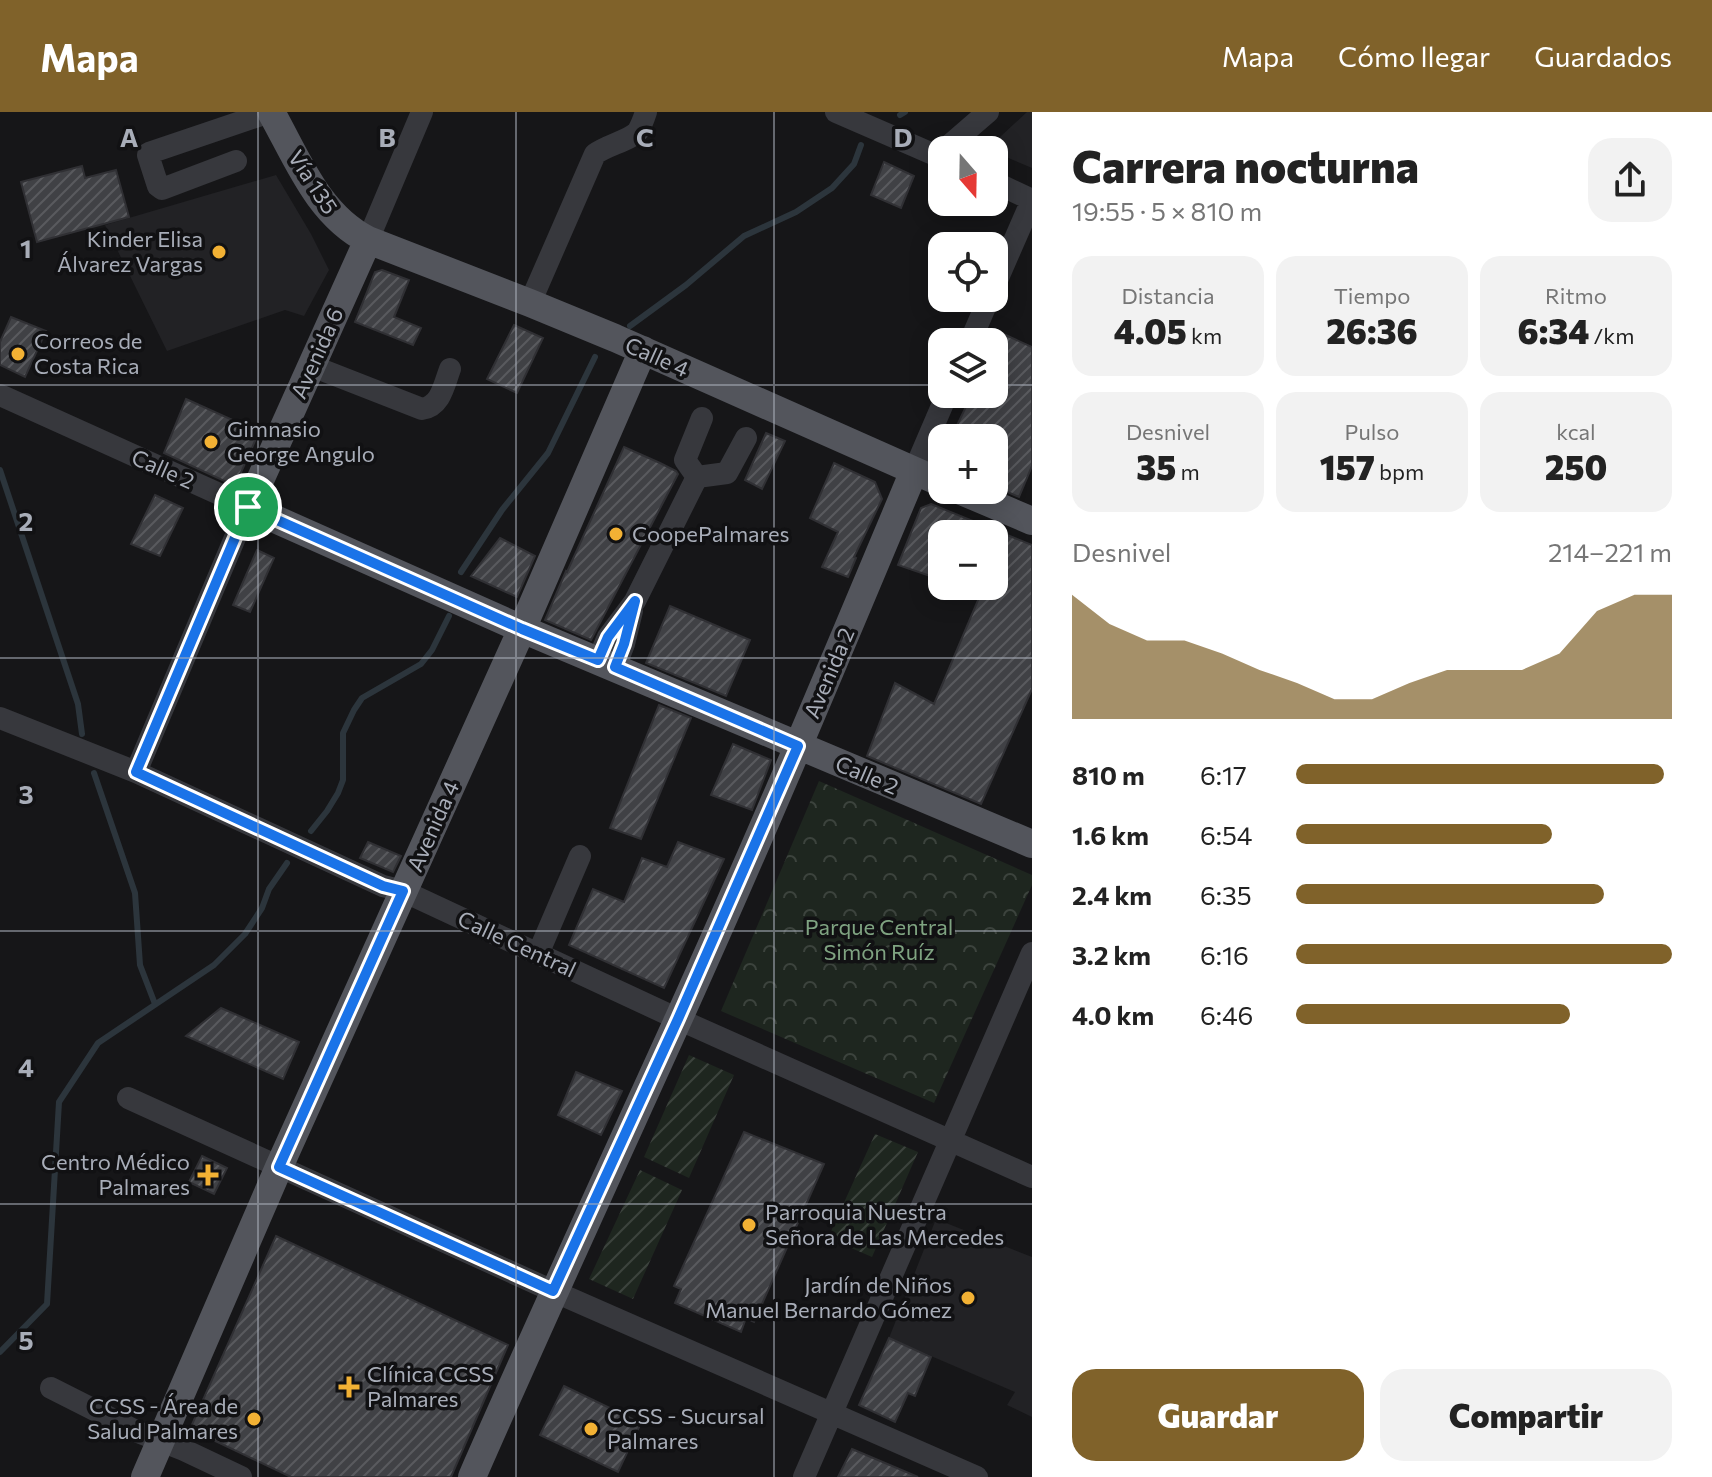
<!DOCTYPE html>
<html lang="es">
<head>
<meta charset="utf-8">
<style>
  :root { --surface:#fff; --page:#f2f2f2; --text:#222; --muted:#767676; --accent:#80622a }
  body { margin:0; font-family:Commissioner,sans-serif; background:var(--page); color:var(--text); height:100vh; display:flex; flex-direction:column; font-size:30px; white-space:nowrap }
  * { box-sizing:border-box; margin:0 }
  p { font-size:26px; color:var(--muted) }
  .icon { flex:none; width:44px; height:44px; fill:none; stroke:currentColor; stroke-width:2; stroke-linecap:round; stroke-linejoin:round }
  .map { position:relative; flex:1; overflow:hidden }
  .sheet { display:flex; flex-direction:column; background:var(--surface); width:680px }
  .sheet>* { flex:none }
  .needle { width:52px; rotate:160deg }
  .tools { position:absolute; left:928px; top:24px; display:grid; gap:16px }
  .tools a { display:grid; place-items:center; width:80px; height:80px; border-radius:16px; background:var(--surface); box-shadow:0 4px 20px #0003; font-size:40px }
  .pin { position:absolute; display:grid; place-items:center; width:68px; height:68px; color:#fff; margin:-34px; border:4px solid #fff; border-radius:50%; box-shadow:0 2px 8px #0007 }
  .round { display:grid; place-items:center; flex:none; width:84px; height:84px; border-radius:24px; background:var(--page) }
  .head { display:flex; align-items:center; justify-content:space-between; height:136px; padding:0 40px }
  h1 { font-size:44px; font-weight:800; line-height:60px }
  .figures { display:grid; grid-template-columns:repeat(3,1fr); gap:12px; height:136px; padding:8px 40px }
  .figures div { display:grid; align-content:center; border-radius:20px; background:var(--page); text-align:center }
  .figures b { font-size:34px; font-weight:800 }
  .figures small { font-size:22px; font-weight:400 }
  .figures p { font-size:22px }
  .chart { height:224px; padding:16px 40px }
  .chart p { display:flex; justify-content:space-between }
  .chart svg { width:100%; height:144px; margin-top:8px; fill:var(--accent); opacity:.7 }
  .action { display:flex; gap:16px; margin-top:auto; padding:16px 40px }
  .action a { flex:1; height:92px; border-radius:24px; background:var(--accent); color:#fff; font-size:32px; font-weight:800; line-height:92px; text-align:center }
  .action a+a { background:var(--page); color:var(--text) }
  ul { padding:0 40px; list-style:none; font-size:26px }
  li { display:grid; grid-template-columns:128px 96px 1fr; align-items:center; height:60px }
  li i { height:20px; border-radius:10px; background:var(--accent) }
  header { display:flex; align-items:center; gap:48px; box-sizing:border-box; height:112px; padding:0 40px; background:var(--accent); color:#fff }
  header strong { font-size:38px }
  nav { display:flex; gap:44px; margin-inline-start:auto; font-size:28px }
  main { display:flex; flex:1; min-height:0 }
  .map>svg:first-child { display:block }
  .built { fill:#222225 }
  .park { fill:url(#park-crowns) }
  .garden { fill:url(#garden-furrows) }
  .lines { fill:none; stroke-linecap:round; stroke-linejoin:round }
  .stream { stroke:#2c353c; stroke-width:6 }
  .building { fill:url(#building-hatch); stroke:#303034; stroke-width:2 }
  .minor { stroke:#37383d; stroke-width:22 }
  .major { stroke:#53555c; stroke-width:28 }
  .route-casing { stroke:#fff; stroke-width:16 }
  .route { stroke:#1a73e8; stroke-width:10 }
  .grid { fill:none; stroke:#a8adb8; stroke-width:2; stroke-opacity:0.55 }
  .poi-dot { fill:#f2b134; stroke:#111113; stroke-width:3 }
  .labels { text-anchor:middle; stroke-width:7; stroke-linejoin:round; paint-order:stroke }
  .street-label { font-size:22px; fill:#a8adb8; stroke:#111113 }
  .poi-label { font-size:22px; fill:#a8adb8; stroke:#111113; text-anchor:start }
  .park-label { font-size:22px; fill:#7fa381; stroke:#111113 }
  .grid-label { font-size:26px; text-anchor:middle; font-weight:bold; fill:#a8adb8; stroke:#111113; stroke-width:7; stroke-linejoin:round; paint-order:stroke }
</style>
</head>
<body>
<header>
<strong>Mapa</strong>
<nav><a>Mapa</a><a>Cómo llegar</a><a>Guardados</a></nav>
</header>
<main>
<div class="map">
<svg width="1032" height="1365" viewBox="0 0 1032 1365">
  <defs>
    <pattern id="park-crowns" width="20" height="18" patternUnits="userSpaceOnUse" patternTransform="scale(2)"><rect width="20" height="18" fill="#1e261f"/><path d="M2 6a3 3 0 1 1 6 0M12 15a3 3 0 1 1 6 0" fill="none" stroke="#3c433d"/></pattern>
    <pattern id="garden-furrows" width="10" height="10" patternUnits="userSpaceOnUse" patternTransform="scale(2)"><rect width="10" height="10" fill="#1e261f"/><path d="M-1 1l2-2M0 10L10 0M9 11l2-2" fill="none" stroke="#3c433d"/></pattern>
    <pattern id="building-hatch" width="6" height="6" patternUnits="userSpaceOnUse" patternTransform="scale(2)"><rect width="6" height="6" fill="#404145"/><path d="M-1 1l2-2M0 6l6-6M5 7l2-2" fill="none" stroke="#595a5e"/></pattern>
  </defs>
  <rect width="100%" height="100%" fill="#161618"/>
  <!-- built -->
  <path class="built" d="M1027 0H1032V56L994 40V38L987 37Z
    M276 63 311 122 329 158 304 204 285 198 167 239 105 113Z
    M936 1107 1032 1145V1305L1007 1293 1015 1280 889 1226Z"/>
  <!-- park -->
  <path class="park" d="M819 669 1032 763V773L934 991 721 899Z"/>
  <!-- garden -->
  <path class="garden" d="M689 943 734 963 689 1066 644 1045Z
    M875 1022 918 1040 872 1145 828 1126Z
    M640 1058 682 1078 633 1187 589 1167Z"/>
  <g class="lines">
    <!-- stream -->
    <path class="stream" d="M900 3 905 0
      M630 214 686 173 744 124 796 100 832 76 854 52 861 33
      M0 358 78 592 82 622
      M461 460 502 398 548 341 595 245
      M94 661 135 781 140 853 155 892
      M311 719 327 699 338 681 343 668V621L354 598 362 586 421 552 432 538 449 504
      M0 1240 47 1192 59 990 98 931 214 853 245 822 262 796 269 777 287 751"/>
  </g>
  <!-- building -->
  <path class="building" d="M884 50 914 64 901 96 871 83Z
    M82 54 85 66 116 58 129 105 37 130 21 70Z
    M382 158 409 168 394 205 421 216 413 233 355 210 375 160Z
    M11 205 46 219 25 265 0 253V230Z
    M514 213 543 226 517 281 487 267Z
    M999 220 1032 235V354L1019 385 994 374V326H951L972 282 994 290V231Z
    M186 287 259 320 235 374 164 341Z
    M766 321 785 329 762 377 745 368Z
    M624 335 660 351 676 359 678 362 591 528 545 508 566 459 567 460Z
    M834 351 875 370 882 387 854 445 856 446 848 465 822 455 838 420 810 406Z
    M155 383 183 396 160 444 131 432Z
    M931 392 1032 433V577L981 692 867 644 895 571 934 592 984 474H994V422H942V468L898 453 921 396Z
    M500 426 535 444 517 485 471 464Z
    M257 438 274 446 250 500 233 493Z
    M670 494 750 528 726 584 646 551Z
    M659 593 691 606 641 727 610 716Z
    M733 632 771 648 752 698 711 683Z
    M368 730 401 744 393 760 360 746Z
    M678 730 724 747 664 876 569 833 593 777 624 790 642 746 667 755Z
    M221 896 299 930 283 967 186 924Z
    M576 960 622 979 601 1023 558 1003Z
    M744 1020 824 1052 754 1210 746 1206 741 1220 675 1191 681 1177 674 1174Z
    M202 1044 227 1056 214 1082 189 1070Z
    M276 1124 508 1233 451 1365H291L190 1317Z
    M889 1226 931 1245 915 1284 908 1281 895 1310 859 1293Z
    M564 1274 641 1311 618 1360 540 1323Z
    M852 1337 918 1365H838Z"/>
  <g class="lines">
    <!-- minor -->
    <path class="minor" d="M836 0 942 46
      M944 38 988 0
      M236 49 162 77 158 74 148 43 149 41 270 0
      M994 70 1032 88
      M368 128 422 0
      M994 175 1032 88
      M530 191 595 42C607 33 631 28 638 19 641 14 644 6 646 0
      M970 230 989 186
      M312 254 422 297C441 294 444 273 450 257
      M0 283 248 395 136 660
      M914 359 947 282
      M697 365 727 361 746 326
      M697 365 685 348 702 306
      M598 548 608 525 635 489 697 365
      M615 555 624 532 632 499
      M0 606 136 660 383 774 403 779 678 907 1032 1065
      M538 842 580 744
      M128 986 553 1179 977 1365
      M51 1276 138 1320 184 1338 241 1365
      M804 1365 1032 841"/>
    <!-- major -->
    <path class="major" d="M271 0C297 46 318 103 368 128L530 191 615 226 942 371
      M368 128 248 395 522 517 1032 732
      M959 378 1032 409
      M145 1365 279 1055 522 517 643 238
      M472 1365C539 1212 609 1060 678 908 760 727 837 543 914 359"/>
  </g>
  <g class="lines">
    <defs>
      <path id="route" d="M248 395 522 517 598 548 608 525 635 489 624 532 615 555 798 634 678 907 553 1179 279 1055 403 779 383 774 136 660Z"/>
    </defs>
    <!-- route casing -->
    <use href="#route" class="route-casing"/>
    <!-- route -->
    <use href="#route" class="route"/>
  </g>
  <!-- grid -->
  <path class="grid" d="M258 0V1365M516 0V1365M774 0V1365M0 273H942M994 273H1032M0 546H1032M0 819H1032M0 1092H1032"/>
  <!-- markers -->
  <g class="poi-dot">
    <circle cx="219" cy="140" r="8"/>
    <circle cx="18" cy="242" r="8"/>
    <circle cx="211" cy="330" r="8"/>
    <circle cx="616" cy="422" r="8"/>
    <path d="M204 1051h8v8h8v8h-8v8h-8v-8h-8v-8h8z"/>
    <circle cx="749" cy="1113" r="8"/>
    <circle cx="968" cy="1186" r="8"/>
    <path d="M345 1263h8v8h8v8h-8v8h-8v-8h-8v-8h8z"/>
    <circle cx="254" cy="1307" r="8"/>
    <circle cx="591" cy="1317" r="8"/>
  </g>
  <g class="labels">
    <!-- street labels -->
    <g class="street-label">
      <text transform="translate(313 70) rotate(57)" y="8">Vía 135</text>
      <text transform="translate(317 241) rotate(-66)" y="8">Avenida 6</text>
      <text transform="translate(657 245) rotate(24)" y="8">Calle 4</text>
      <text transform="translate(163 357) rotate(24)" y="8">Calle 2</text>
      <text transform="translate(829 561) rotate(-67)" y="8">Avenida 2</text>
      <text transform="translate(867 663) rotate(23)" y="8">Calle 2</text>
      <text transform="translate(433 714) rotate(-66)" y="8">Avenida 4</text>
      <text transform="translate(517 832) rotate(25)" y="8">Calle Central</text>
    </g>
    <!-- poi labels -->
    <g class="poi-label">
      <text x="203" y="135" text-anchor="end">Kinder Elisa<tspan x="203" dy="25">Álvarez Vargas</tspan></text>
      <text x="34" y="237">Correos de<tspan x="34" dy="25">Costa Rica</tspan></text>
      <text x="227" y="325">Gimnasio<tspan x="227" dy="25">George Angulo</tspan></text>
      <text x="632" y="430">CoopePalmares</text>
      <text x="190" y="1058" text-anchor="end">Centro Médico<tspan x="190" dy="25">Palmares</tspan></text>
      <text x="765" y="1108">Parroquia Nuestra<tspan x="765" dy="25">Señora de Las Mercedes</tspan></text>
      <text x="952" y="1181" text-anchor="end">Jardín de Niños<tspan x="952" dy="25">Manuel Bernardo Gómez</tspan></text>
      <text x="367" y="1270">Clínica CCSS<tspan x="367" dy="25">Palmares</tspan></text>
      <text x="238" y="1302" text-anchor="end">CCSS - Área de<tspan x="238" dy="25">Salud Palmares</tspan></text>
      <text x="607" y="1312">CCSS - Sucursal<tspan x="607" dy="25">Palmares</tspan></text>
    </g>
    <!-- park labels -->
    <g class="park-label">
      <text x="879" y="823">Parque Central<tspan x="879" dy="25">Simón Ruíz</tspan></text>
    </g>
  </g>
  <g class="grid-label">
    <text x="129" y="35">A</text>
    <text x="387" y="35">B</text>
    <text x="645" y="35">C</text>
    <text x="903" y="35">D</text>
    <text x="26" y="146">1</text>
    <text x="26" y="419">2</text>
    <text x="26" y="692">3</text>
    <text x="26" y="965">4</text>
    <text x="26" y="1238">5</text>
  </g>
</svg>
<div class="tools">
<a><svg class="needle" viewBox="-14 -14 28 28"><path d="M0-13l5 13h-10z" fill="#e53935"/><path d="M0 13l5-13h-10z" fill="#767676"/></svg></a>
<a><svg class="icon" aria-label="locate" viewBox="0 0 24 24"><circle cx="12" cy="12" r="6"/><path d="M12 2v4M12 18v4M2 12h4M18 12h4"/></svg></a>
<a><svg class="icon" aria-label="layers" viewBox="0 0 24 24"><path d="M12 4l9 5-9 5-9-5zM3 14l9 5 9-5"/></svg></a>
<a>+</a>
<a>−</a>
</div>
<div class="pin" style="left:248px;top:395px;background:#1e9e55"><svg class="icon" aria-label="arrive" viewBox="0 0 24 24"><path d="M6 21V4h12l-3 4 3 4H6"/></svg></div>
</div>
<section class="sheet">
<div class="head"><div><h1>Carrera nocturna</h1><p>19:55 · 5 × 810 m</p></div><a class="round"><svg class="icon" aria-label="share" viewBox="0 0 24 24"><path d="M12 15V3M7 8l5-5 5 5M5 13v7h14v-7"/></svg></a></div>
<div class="figures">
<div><p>Distancia</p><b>4.05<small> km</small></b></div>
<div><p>Tiempo</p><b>26:36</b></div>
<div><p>Ritmo</p><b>6:34<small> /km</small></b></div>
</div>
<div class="figures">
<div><p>Desnivel</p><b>35<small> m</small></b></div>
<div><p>Pulso</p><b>157<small> bpm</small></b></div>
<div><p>kcal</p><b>250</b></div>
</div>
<div class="chart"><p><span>Desnivel</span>214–221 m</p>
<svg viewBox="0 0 160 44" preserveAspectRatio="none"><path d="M0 44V6L10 15L20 20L30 20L40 24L50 29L60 33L70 38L80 38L90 33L100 29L110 29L120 29L130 24L140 11L150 6L160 6V44z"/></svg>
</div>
<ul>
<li><b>810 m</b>6:17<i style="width:98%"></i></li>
<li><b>1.6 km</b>6:54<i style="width:68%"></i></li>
<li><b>2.4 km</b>6:35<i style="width:82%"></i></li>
<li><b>3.2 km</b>6:16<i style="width:100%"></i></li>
<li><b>4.0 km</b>6:46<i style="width:73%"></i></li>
</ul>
<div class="action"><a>Guardar</a><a>Compartir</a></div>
</section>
</main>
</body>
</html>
